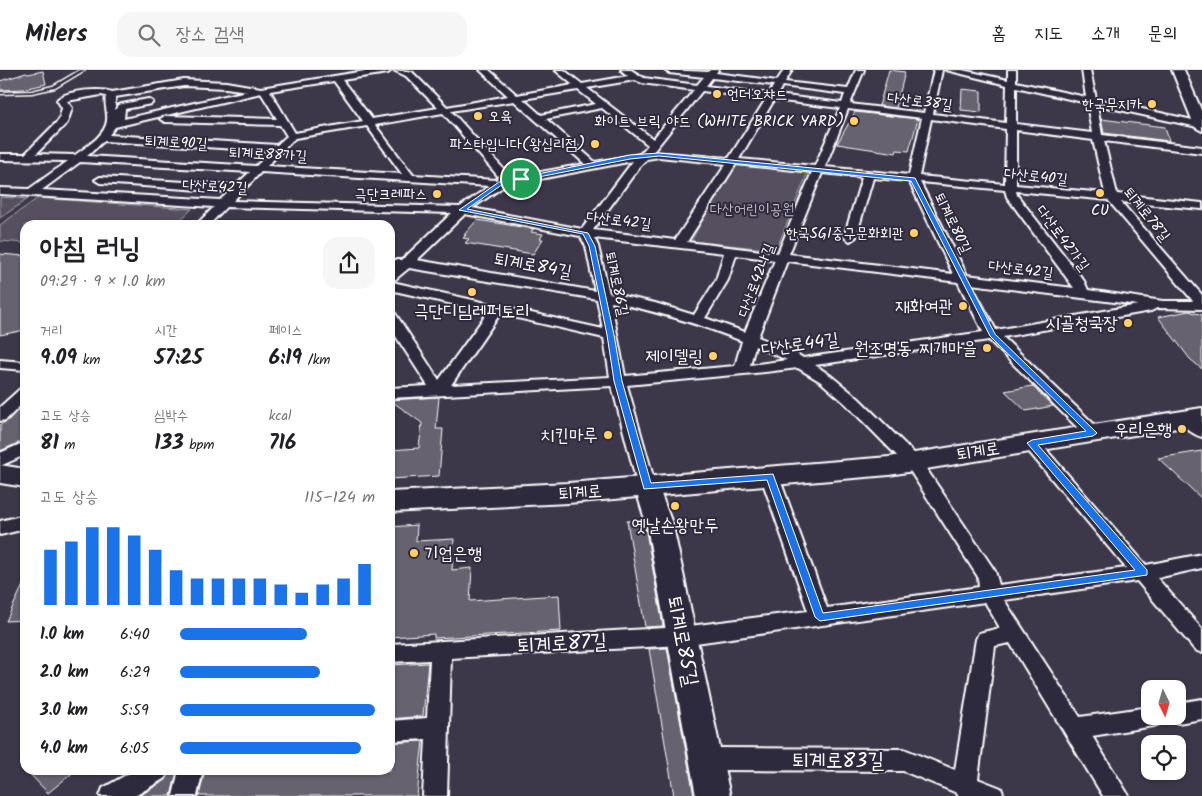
<!DOCTYPE html>
<html lang="ko">
<head>
<meta charset="utf-8">
<style>
  :root { --surface:#fff; --page:#f6f6f6; --text:#202124; --muted:#757577; --line:#e0e0e0; --accent:#1a73e8 }
  body { margin:0; font-family:Kalam,"Poor Story",sans-serif; background:var(--page); color:var(--text); height:100vh; display:flex; flex-direction:column; font-size:19px; white-space:nowrap }
  * { box-sizing:border-box; margin:0 }
  p { font-size:16px; color:var(--muted) }
  .icon { flex:none; width:28px; height:28px; fill:none; stroke:currentColor; stroke-width:2; stroke-linecap:round; stroke-linejoin:round }
  .map { position:relative; flex:1; overflow:hidden }
  .panel { position:absolute; left:20px; top:150px; width:375px; height:555px; display:flex; flex-direction:column; background:var(--surface); border-radius:15px; box-shadow:0 1px 4px #0004 }
  .panel>* { flex:none }
  .needle { width:32px; rotate:175deg }
  .controls { position:absolute; left:1141px; top:610px; display:grid; gap:10px }
  .controls a { display:grid; place-items:center; width:45px; height:45px; border-radius:10px; background:var(--surface); box-shadow:0 1px 4px #0004; font-size:25px }
  .pin { position:absolute; display:grid; place-items:center; width:42px; height:42px; color:#fff; margin:-21px; border:2px solid #fff; border-radius:50%; box-shadow:0 1px 5px #0007 }
  .round { display:grid; place-items:center; flex:none; width:52px; height:52px; border-radius:15px; background:var(--page) }
  .overview { display:flex; align-items:center; justify-content:space-between; height:85px; padding:0 20px }
  h1 { font-size:28px; font-weight:700; line-height:38px }
  .figures { display:grid; grid-template-columns:repeat(3,1fr); gap:8px; height:85px; padding:5px 20px }
  .figures div { display:grid; align-content:center }
  .figures b { font-size:21px; font-weight:700 }
  .figures small { font-size:14px; font-weight:400 }
  .figures p { font-size:14px }
  .chart { height:140px; padding:10px 20px }
  .chart p { display:flex; justify-content:space-between }
  .chart svg { width:100%; height:90px; margin-top:5px; stroke:var(--accent); stroke-width:6 }
  ul { padding:0 20px; list-style:none; font-size:16px }
  li { display:grid; grid-template-columns:80px 60px 1fr; align-items:center; height:38px }
  li i { height:12px; border-radius:6px; background:var(--accent) }
  header { display:flex; align-items:center; gap:30px; box-sizing:border-box; height:70px; padding:0 25px; background:var(--surface); border-bottom:1px solid var(--line) }
  header strong { font-size:24px }
  nav { display:flex; gap:28px; margin-inline-start:auto; font-size:18px }
  .search { width:350px; height:45px; background:var(--page); display:flex; align-items:center; gap:12px; box-sizing:border-box; padding:0 18px; border-radius:15px; color:var(--muted); font-size:19px }
  .map>svg:first-child { display:block }
  .green { fill:#555060; stroke:#aaa8b0 }
  .building { fill:#666270; stroke:#fff }
  .lines { fill:none; stroke-linecap:round; stroke-linejoin:round }
  .lane-casing { stroke:#fff; stroke-width:3 }
  .street-casing { stroke:#fff; stroke-width:4 }
  .secondary-casing { stroke:#fff; stroke-width:4 }
  .primary-casing { stroke:#fff; stroke-width:4 }
  .lane { fill:#2f2a3d; fill-rule:evenodd }
  .street { fill:#2f2a3d; fill-rule:evenodd }
  .secondary { fill:#2f2a3d; fill-rule:evenodd }
  .primary { fill:#2f2a3d; fill-rule:evenodd }
  .route { fill:#1a73e8; stroke:#fff; fill-rule:evenodd }
  .poi-dot { fill:#ffd166; stroke:#2f2a3d; stroke-width:2 }
  .labels { text-anchor:middle; stroke-width:4; stroke-linejoin:round; paint-order:stroke }
  .far-poi-label { font-size:15px; fill:#fff; stroke:#2f2a3d; text-anchor:end }
  .far-street-label { font-size:15px; fill:#fff; stroke:#2f2a3d }
  .far-park-label { font-size:15px; fill:#bbb9bf; stroke:#2f2a3d }
  .street-label { font-size:18px; fill:#fff; stroke:#2f2a3d }
  .poi-label { font-size:18px; fill:#fff; stroke:#2f2a3d; text-anchor:end }
  .near-street-label { font-size:21px; fill:#fff; stroke:#2f2a3d }
</style>
</head>
<body>
<header>
<strong>Milers</strong>
<div class="search"><svg class="icon" aria-label="search" viewBox="0 0 24 24"><circle cx="10" cy="10" r="6"/><path d="M15 15l6 6"/></svg>장소 검색</div>
<nav><a>홈</a><a>지도</a><a>소개</a><a>문의</a></nav>
</header>
<div class="map">
<svg width="1202" height="726" viewBox="0 0 1202 726">
  <rect width="100%" height="100%" fill="#3c3749"/>
  <filter id="ink" filterUnits="userSpaceOnUse"><feTurbulence type="fractalNoise" baseFrequency=".02" numOctaves="2"/><feDisplacementMap in="SourceGraphic" scale="10" xChannelSelector="R" yChannelSelector="G"/><feConvolveMatrix kernelMatrix="1 2 1 2 8 2 1 2 1" color-interpolation-filters="sRGB"/></filter>
  <g filter="url(#ink)">
    <!-- green -->
    <path class="green" d="M734 95 808 102 776 180 691 171Z
      M0 127 28 129 0 148Z
      M38 128 192 139 175 155H25V173L0 171V155Z"/>
    <!-- building -->
    <path class="building" d="M889 0 905 2 896 38 879 36Z
      M43 1 46 14 24 19 0 20V11L26 3 28 4Z
      M962 19 981 21V42L961 40Z
      M855 42 918 49 909 81 897 80 896 83 837 74Z
      M1101 49 1165 57 1169 71 1104 63Z
      M477 150 534 159 531 162 543 164 540 169H543L533 184 465 173 469 169 463 168 466 165H464Z
      M0 184 25 186V260L0 265Z
      M1189 241 1202 245V299L1190 289 1158 247Z
      M1032 316 1053 336 1026 341 1005 321Z
      M439 327 436 359H443L439 406 390 409V380L419 378 422 353 390 330Z
      M18 340H25V370L0 381V355L7 351Z
      M1202 381V429L1158 388Z
      M643 450 645 456 663 556 645 557 627 451Z
      M417 455 416 471 454 469 452 500 472 498 470 531 559 525 561 561 434 568V564L390 567V457Z
      M25 511V550L6 551Z
      M667 578 694 726H674L649 579Z
      M428 593 423 646 390 649V595Z
      M423 671 417 726H199L205 700H390V673Z
      M26 700H76L48 723Z
      M171 700 177 702 171 726H139L166 710Z"/>
    <g class="lines">
      <defs>
        <path id="lane" d="M80 0H85L55 18 32 23 0 24V22L32 21 53 16Z"/>
        <path id="street" d="M371 0H392L388 3 342 10 372 49 438 38 406 6 393 0 412 2 447 37 508 26 480 0H489L517 25 573 15 555 0H564L582 14 628 6 621 0H631L644 8 697 15 704 7 669 3 665 0 708 2 710 0H718L716 3 777 11 784 0H792L785 12 848 19 856 0H864L850 34 924 43 934 0H942L933 44 1006 53 1007 15 946 0H962L1008 10V0H1016V12L1086 27 1082 0H1090L1096 29 1202 52V58L1097 35 1102 65 1202 77V83L1104 71 1117 124 1202 133V139L1121 132 1202 225V239L1157 238 1151 241 1003 267 1099 359 1101 363 1099 367 1093 368 1087 367 989 270 815 295 831 306 858 328 919 388 995 501 999 515 1126 498 1025 377 1023 373 1025 369 1031 368 1037 369 1146 495 1202 484V498L1157 508 1202 559V583L1195 580 1137 511 1004 530 1080 647 1150 637V646H1165L1162 653 1154 656 1092 666 1129 726H1103L1010 573 995 576 978 709 1001 718 1004 726H958L957 723 903 701 706 700 698 697 694 689 698 681 706 678 904 679 955 700 976 569 979 563 1000 558 985 532 682 575 451 588 447 726H423L426 669 390 671V651L427 648 430 590 390 592V574L682 557 808 541 761 407 764 403 770 401 776 403 779 407 827 538 979 517 978 507 907 396 846 334 821 312 798 298 765 302 627 315 656 417 653 421 647 423 641 421 638 417 612 316 390 328V318L428 316 390 257V242L395 243 439 310 488 242 390 220V202L394 198H390V190H402L452 143 226 137 209 155H196L214 137 0 124V118L29 119 68 91 0 90V84H25L59 50 62 38 57 30C66 20 100 18 112 22L184 10 226 12 261 18ZM712 8 774 15 769 24 706 16ZM635 10 642 13 694 20 653 69 587 18ZM334 11 363 51 295 63 270 21ZM184 16 226 18 247 21 124 49 125 39 151 34 153 32 148 29 122 34 119 35 115 40V27ZM782 16 845 24 842 33 777 25ZM1016 17 1087 33 1092 63 1016 54ZM578 20 596 34 541 45 523 29ZM702 21 766 29 729 88 653 82ZM261 23 277 49 165 46 160 49 165 52 280 55 287 66 277 75 109 65 115 57ZM101 25 106 26C104 35 108 42 107 50 106 65 86 77 75 85L36 84 67 53 72 38 67 31ZM774 30 840 38 815 96 739 89ZM514 31 585 94 508 108V104L451 41ZM602 38 648 75 640 84 595 92 546 49ZM848 39 922 48 909 105 825 97ZM443 43 498 106 497 110 413 105 375 55ZM931 49 1006 59 1005 114 919 106ZM367 56 402 104 267 96 295 68ZM1016 60 1093 70 1105 123 1016 115ZM104 71 272 81 256 96 87 86ZM659 87 726 94 675 170 593 160 640 96 647 89ZM633 91 582 159 472 138 504 116ZM80 92 250 102 236 115 100 107 95 110 100 113 229 122 220 130 42 120ZM736 94 812 102 778 183 687 172ZM261 102 490 116 460 137 233 131ZM822 103 862 107 844 167 850 171 856 167 873 108 909 111 953 204 789 184ZM920 112 1005 120 1007 127 1074 218 967 205ZM1016 121 1108 130 1193 231H1163L1088 220 1084 211 1017 125ZM465 144 580 166 586 176 595 221 417 190ZM594 168 724 183 716 210 694 245 655 233 609 223 598 176ZM736 185 775 190 745 262 705 248 728 210ZM787 191 958 212 983 262 803 288 789 279 758 267ZM409 198 597 229 603 259 392 212ZM971 214 1138 235 996 260ZM611 232C656 241 699 254 742 271L735 296 625 306ZM500 244 604 268 610 307 451 315ZM755 276 787 290 750 295Z
          M0 290 25 292V300L0 298Z
          M25 317V331L6 350 0 351V337L20 319Z
          M1186 343 1192 344 1202 353V367C1193 365 1183 356 1178 348L1180 344Z
          M25 372V385L0 396V383Z
          M25 445V459L0 465V451Z
          M1202 629V649L1178 653 1170 650 1168 646H1178V633Z
          M135 700H169L165 708 135 726H100L103 718Z
          M179 700H203L197 726H173Z"/>
        <path id="secondary" d="M1172 0H1184L1202 42V61L1195 57Z
          M647 409 656 411 673 456 730 726H696L647 456 635 417 638 411Z"/>
        <path id="primary" d="M1202 338V354L889 405 568 433 390 442V422L568 413 889 387Z
          M0 395 25 399V417L0 413Z"/>
      </defs>
      <!-- lane casing -->
      <use href="#lane" class="lane-casing"/>
      <!-- street casing -->
      <use href="#street" class="street-casing"/>
      <!-- secondary casing -->
      <use href="#secondary" class="secondary-casing"/>
      <!-- primary casing -->
      <use href="#primary" class="primary-casing"/>
      <!-- lane -->
      <use href="#lane" class="lane"/>
      <!-- street -->
      <use href="#street" class="street"/>
      <!-- secondary -->
      <use href="#secondary" class="secondary"/>
      <!-- primary -->
      <use href="#primary" class="primary"/>
    </g>
  </g>
  <!-- route -->
  <path class="route" d="M659 83 915 108 995 264 1097 363 1093 366 1038 375 1147 500V505L820 551 815 547 767 410 644 419 614 311 607 265 589 176 583 164 459 140 499 112 630 85ZM659 86 911 111 990 266 1086 361 1032 370 1027 373 1135 500 823 543 773 404 651 413 622 311 614 265 595 176 588 163 467 139 503 114 630 89Z"/>
  <!-- markers -->
  <g class="poi-dot">
    <circle cx="717" cy="24" r="5"/>
    <circle cx="1152" cy="34" r="5"/>
    <circle cx="478" cy="46" r="5"/>
    <circle cx="854" cy="51" r="5"/>
    <circle cx="595" cy="74" r="5"/>
    <circle cx="1100" cy="123" r="5"/>
    <circle cx="437" cy="124" r="5"/>
    <circle cx="914" cy="163" r="5"/>
    <circle cx="472" cy="222" r="5"/>
    <circle cx="963" cy="236" r="5"/>
    <circle cx="1128" cy="253" r="5"/>
    <circle cx="987" cy="278" r="5"/>
    <circle cx="713" cy="286" r="5"/>
    <circle cx="1182" cy="359" r="5"/>
    <circle cx="608" cy="365" r="5"/>
    <circle cx="675" cy="436" r="5"/>
    <circle cx="414" cy="483" r="5"/>
  </g>
  <g class="labels">
    <!-- far-poi labels -->
    <g class="far-poi-label">
      <text x="727" y="29" text-anchor="start">언더오챠드</text>
      <text x="1142" y="39">한국무지카</text>
      <text x="488" y="51" text-anchor="start">오육</text>
      <text x="844" y="56">화이트 브릭 야드 (WHITE BRICK YARD)</text>
      <text x="585" y="79">파스타입니다(왕십리점)</text>
      <text x="427" y="129">극단크레파스</text>
      <text x="1100" y="145" text-anchor="middle">CU</text>
      <text x="904" y="168">한국SGI중구문화회관</text>
    </g>
    <!-- far-street labels -->
    <g class="far-street-label">
      <text transform="translate(920 31) rotate(7)" y="5">다산로38길</text>
      <text transform="translate(176 72) rotate(3)" y="5">퇴계로90길</text>
      <text transform="translate(268 84) rotate(3)" y="5">퇴계로88가길</text>
      <text transform="translate(1036 106) rotate(6)" y="5">다산로40길</text>
      <text transform="translate(215 116) rotate(3)" y="5">다산로42길</text>
      <text transform="translate(1147 144) rotate(51)" y="5">퇴계로78길</text>
      <text transform="translate(619 150) rotate(7)" y="5">다산로42길</text>
      <text transform="translate(953 153) rotate(64)" y="5">퇴계로80길</text>
      <text transform="translate(1063 168) rotate(53)" y="5">다산로42가길</text>
      <text transform="translate(1021 199) rotate(7)" y="5">다산로42길</text>
      <text transform="translate(756 210) rotate(-69)" y="5">다산로42나길</text>
      <text transform="translate(617 214) rotate(78)" y="5">퇴계로86길</text>
    </g>
    <!-- far-park labels -->
    <g class="far-park-label">
      <text x="752" y="144">다산어린이공원</text>
    </g>
    <!-- street labels -->
    <g class="street-label">
      <text transform="translate(533 195) rotate(10)" y="6">퇴계로84길</text>
      <text transform="translate(800 274) rotate(-8)" y="6">다산로44길</text>
      <text transform="translate(978 381) rotate(-9)" y="6">퇴계로</text>
      <text transform="translate(580 422) rotate(-4)" y="6">퇴계로</text>
    </g>
    <!-- poi labels -->
    <g class="poi-label">
      <text x="953" y="242">재화여관</text>
      <text x="472" y="247" text-anchor="middle">극단디딤레퍼토리</text>
      <text x="1118" y="259">시골청국장</text>
      <text x="977" y="284">원조명동 찌개마을</text>
      <text x="703" y="292">제이델링</text>
      <text x="1172" y="365">우리은행</text>
      <text x="598" y="371">치킨마루</text>
      <text x="675" y="461" text-anchor="middle">옛날손왕만두</text>
      <text x="424" y="489" text-anchor="start">기업은행</text>
    </g>
    <!-- near-street labels -->
    <g class="near-street-label">
      <text transform="translate(683 571) rotate(79)" y="7">퇴계로85길</text>
      <text transform="translate(562 573) rotate(-3)" y="7">퇴계로87길</text>
      <text x="838" y="697">퇴계로83길</text>
    </g>
  </g>
</svg>
<div class="controls">
<a><svg class="needle" viewBox="-14 -14 28 28"><path d="M0-13l5 13h-10z" fill="#e53935"/><path d="M0 13l5-13h-10z" fill="#757577"/></svg></a>
<a><svg class="icon" aria-label="locate" viewBox="0 0 24 24"><circle cx="12" cy="12" r="6"/><path d="M12 2v4M12 18v4M2 12h4M18 12h4"/></svg></a>
</div>
<div class="pin" style="left:521px;top:109px;background:#1e9e55"><svg class="icon" aria-label="arrive" viewBox="0 0 24 24"><path d="M6 21V4h12l-3 4 3 4H6"/></svg></div>
<section class="panel">
<div class="overview"><div><h1>아침 러닝</h1><p>09:29 · 9 × 1.0 km</p></div><a class="round"><svg class="icon" aria-label="share" viewBox="0 0 24 24"><path d="M12 15V3M7 8l5-5 5 5M5 13v7h14v-7"/></svg></a></div>
<div class="figures">
<div><p>거리</p><b>9.09<small> km</small></b></div>
<div><p>시간</p><b>57:25</b></div>
<div><p>페이스</p><b>6:19<small> /km</small></b></div>
</div>
<div class="figures">
<div><p>고도 상승</p><b>81<small> m</small></b></div>
<div><p>심박수</p><b>133<small> bpm</small></b></div>
<div><p>kcal</p><b>716</b></div>
</div>
<div class="chart"><p><span>고도 상승</span>115–124 m</p>
<svg viewBox="0 0 160 44" preserveAspectRatio="none"><path d="M5 44V17M15 44V13M25 44V6M35 44V6M45 44V10M55 44V17M65 44V27M75 44V31M85 44V31M95 44V31M105 44V31M115 44V34M125 44V38M135 44V34M145 44V31M155 44V24"/></svg>
</div>
<ul>
<li><b>1.0 km</b>6:40<i style="width:65%"></i></li>
<li><b>2.0 km</b>6:29<i style="width:72%"></i></li>
<li><b>3.0 km</b>5:59<i style="width:100%"></i></li>
<li><b>4.0 km</b>6:05<i style="width:93%"></i></li>
</ul>
</section>
</div>
</body>
</html>
